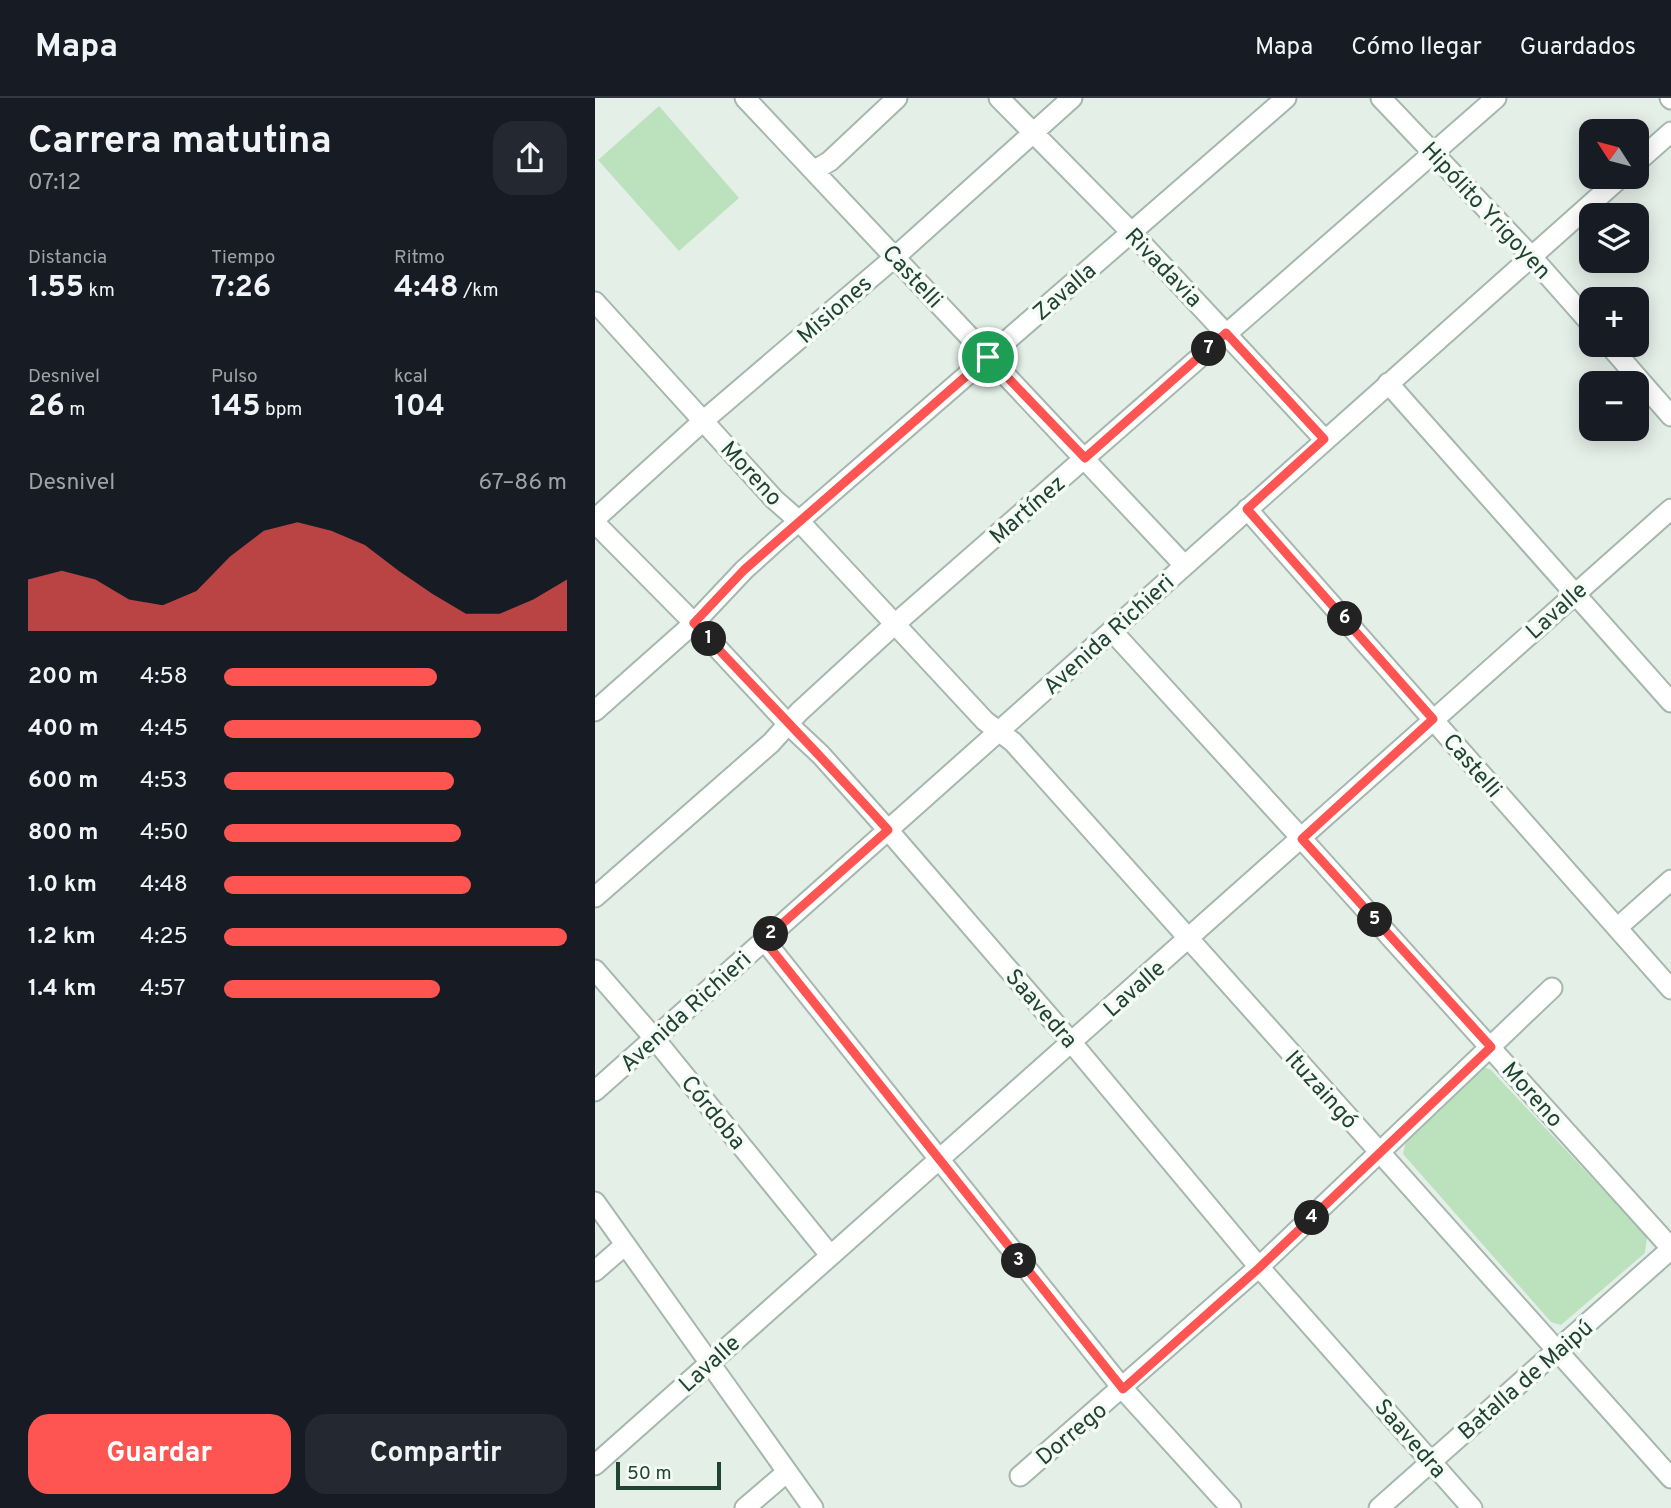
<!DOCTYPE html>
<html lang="es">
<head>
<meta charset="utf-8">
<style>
  :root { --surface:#171b24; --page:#242831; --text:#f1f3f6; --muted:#9ea1a6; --line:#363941; --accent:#ff5552 }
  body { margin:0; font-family:Overpass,sans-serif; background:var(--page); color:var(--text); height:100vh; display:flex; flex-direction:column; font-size:26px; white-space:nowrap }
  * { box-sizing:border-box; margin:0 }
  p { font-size:23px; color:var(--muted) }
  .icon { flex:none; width:38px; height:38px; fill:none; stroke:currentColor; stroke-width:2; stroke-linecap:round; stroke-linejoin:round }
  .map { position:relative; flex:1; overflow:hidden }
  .panel { display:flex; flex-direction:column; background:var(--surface); width:595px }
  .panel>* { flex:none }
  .needle { width:46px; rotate:306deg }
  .buttons { position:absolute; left:984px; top:21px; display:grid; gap:14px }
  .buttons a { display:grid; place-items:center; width:70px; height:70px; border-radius:14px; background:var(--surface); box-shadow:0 4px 18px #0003; font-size:35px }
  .scale { position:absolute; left:21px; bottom:18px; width:105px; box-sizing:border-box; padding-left:7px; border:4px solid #214332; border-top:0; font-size:19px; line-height:24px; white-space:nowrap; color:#214332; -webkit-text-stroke:5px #f5fbf7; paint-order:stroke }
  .pin { position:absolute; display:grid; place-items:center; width:60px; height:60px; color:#fff; margin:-30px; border:4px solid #fff; border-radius:50%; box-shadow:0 2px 7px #0007 }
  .km { position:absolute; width:35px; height:35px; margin:-18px; border-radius:50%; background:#222; color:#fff; font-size:19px; line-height:35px; text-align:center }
  .round { display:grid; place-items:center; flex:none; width:74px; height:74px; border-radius:21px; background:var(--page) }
  .head { display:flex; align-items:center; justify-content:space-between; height:119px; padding:0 28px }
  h1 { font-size:38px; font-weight:700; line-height:52px }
  .figures { display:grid; grid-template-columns:repeat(3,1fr); gap:10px; height:119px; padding:7px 28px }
  .figures div { display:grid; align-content:center }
  .figures b { font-size:30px; font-weight:700 }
  .figures small { font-size:19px; font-weight:400 }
  .figures p { font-size:19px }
  .chart { height:196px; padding:14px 28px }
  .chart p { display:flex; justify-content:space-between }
  .chart svg { width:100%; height:126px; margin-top:7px; fill:var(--accent); opacity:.7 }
  .button { display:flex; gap:14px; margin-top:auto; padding:14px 28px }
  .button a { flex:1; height:80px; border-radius:21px; background:var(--accent); color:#fff; font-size:28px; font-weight:700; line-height:80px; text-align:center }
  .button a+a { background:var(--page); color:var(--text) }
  ul { padding:0 28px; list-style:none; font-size:23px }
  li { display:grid; grid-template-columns:112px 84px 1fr; align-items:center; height:52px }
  li i { height:18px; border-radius:9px; background:var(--accent) }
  header { display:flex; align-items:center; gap:42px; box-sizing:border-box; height:98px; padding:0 35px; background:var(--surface); border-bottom:2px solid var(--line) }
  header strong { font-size:33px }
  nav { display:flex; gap:38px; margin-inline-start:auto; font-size:24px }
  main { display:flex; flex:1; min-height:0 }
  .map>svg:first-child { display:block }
  .green { fill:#bbe2bd }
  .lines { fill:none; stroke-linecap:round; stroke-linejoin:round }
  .minor-casing { stroke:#a6b8ae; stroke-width:23 }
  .minor { stroke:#fff; stroke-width:19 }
  .route-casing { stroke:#fff; stroke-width:14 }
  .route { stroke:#ff5552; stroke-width:9 }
  .labels { text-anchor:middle; stroke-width:7; stroke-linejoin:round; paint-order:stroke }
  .street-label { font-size:23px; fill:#214332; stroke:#f5fbf7 }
</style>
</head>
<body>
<header>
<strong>Mapa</strong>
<nav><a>Mapa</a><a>Cómo llegar</a><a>Guardados</a></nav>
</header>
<main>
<section class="panel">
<div class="head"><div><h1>Carrera matutina</h1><p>07:12</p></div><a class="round"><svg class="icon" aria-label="share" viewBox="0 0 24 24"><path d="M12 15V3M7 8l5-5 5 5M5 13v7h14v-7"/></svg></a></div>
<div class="figures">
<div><p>Distancia</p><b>1.55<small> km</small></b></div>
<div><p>Tiempo</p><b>7:26</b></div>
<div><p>Ritmo</p><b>4:48<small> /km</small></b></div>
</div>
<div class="figures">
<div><p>Desnivel</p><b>26<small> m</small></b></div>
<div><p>Pulso</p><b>145<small> bpm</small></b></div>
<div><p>kcal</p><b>104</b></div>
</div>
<div class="chart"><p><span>Desnivel</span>67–86 m</p>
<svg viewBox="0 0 160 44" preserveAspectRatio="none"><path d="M0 44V26L10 23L20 26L30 33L40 35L50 30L60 18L70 9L80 6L90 9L100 14L110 23L120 31L130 38L140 38L150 33L160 26V44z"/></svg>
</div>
<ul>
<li><b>200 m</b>4:58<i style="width:62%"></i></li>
<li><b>400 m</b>4:45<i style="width:75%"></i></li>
<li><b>600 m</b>4:53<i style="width:67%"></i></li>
<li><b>800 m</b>4:50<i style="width:69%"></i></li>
<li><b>1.0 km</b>4:48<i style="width:72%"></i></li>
<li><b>1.2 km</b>4:25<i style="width:100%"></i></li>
<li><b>1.4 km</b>4:57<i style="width:63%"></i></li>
</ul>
<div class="button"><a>Guardar</a><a>Compartir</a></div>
</section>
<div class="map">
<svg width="1076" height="1410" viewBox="0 0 1076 1410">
  <rect width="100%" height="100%" fill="#e4efe8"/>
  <!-- green -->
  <path class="green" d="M64 8 144 100 84 153 3 62Z
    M885 967 896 972 1052 1139 1050 1155 966 1227 956 1224 808 1056 812 1038Z"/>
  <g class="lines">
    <defs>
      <path id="minor" d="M150 0 589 467
        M404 0 537 135 729 341
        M786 0 936 158 996 226
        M1075 0 1076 1
        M1041 65 1076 34
        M220 72 235 63 302 0
        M0 204 179 401 205 424 390 623 418 644 1076 1380
        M1014 247 1076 318
        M793 285 1076 604
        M652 411 1076 891
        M0 421 108 323 300 159 477 0
        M0 425 99 525 194 627 226 657 293 732 477 945 664 1169 877 1410
        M517 533 707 741 1076 1150
        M0 613 99 525 149 472 181 443 691 0
        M0 799 176 645 204 614 300 526 901 0
        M1022 830 1076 782
        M169 842 528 1291 636 1410
        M0 872 59 940 235 1157
        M0 993 1026 79
        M0 1104 218 1410
        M0 1173 30 1147
        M0 1367 1076 411
        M425 1378 664 1169 957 890
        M150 1410 192 1374
        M784 1410 1076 1151"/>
    </defs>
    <!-- minor casing -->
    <use href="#minor" class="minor-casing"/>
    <!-- minor -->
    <use href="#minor" class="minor"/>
  </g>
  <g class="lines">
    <defs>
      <path id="route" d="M631 235 729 341 652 411 838 621 707 741 896 949 664 1170 528 1291 169 842 293 732C230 662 163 594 99 525L149 472 393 259 490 360Z"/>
    </defs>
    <!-- route casing -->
    <use href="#route" class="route-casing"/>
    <!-- route -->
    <use href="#route" class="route"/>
  </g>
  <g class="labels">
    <!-- street labels -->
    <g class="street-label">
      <text transform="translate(892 112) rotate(47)" y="8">Hipólito Yrigoyen</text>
      <text transform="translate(569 169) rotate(46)" y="8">Rivadavia</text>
      <text transform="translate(318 178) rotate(47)" y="8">Castelli</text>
      <text transform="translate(469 193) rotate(-41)" y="8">Zavalla</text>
      <text transform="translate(239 211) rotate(-41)" y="8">Misiones</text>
      <text transform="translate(157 375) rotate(47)" y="8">Moreno</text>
      <text transform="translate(432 411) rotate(-41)" y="8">Martínez</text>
      <text transform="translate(961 512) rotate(-42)" y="8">Lavalle</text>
      <text transform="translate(513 536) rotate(-42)" y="8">Avenida Richieri</text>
      <text transform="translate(878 667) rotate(49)" y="8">Castelli</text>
      <text transform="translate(539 890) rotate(-41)" y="8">Lavalle</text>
      <text transform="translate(447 910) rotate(49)" y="8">Saavedra</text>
      <text transform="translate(90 913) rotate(-42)" y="8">Avenida Richieri</text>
      <text transform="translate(727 991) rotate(48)" y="8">Ituzaingó</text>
      <text transform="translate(938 996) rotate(48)" y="8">Moreno</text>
      <text transform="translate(119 1014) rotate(51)" y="8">Córdoba</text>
      <text transform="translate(114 1265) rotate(-42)" y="8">Lavalle</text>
      <text transform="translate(930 1281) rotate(-41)" y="8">Batalla de Maipú</text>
      <text transform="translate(476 1335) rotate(-40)" y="8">Dorrego</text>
      <text transform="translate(816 1340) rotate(49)" y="8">Saavedra</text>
    </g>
  </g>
</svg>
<div class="buttons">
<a><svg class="needle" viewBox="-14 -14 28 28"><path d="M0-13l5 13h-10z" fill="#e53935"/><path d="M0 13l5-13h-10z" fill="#9ea1a6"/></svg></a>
<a><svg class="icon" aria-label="layers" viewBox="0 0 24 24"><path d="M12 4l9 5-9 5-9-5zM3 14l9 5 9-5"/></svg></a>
<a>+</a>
<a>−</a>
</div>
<div class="scale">50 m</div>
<div class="pin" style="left:393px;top:259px;background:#1e9e55"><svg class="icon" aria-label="arrive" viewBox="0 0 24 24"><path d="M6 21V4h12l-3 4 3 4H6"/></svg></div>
<b class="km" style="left:114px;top:541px">1</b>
<b class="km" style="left:176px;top:836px">2</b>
<b class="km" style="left:424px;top:1163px">3</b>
<b class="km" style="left:717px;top:1120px">4</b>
<b class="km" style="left:780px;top:822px">5</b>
<b class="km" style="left:750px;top:521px">6</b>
<b class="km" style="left:614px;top:251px">7</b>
</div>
</main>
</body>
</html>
